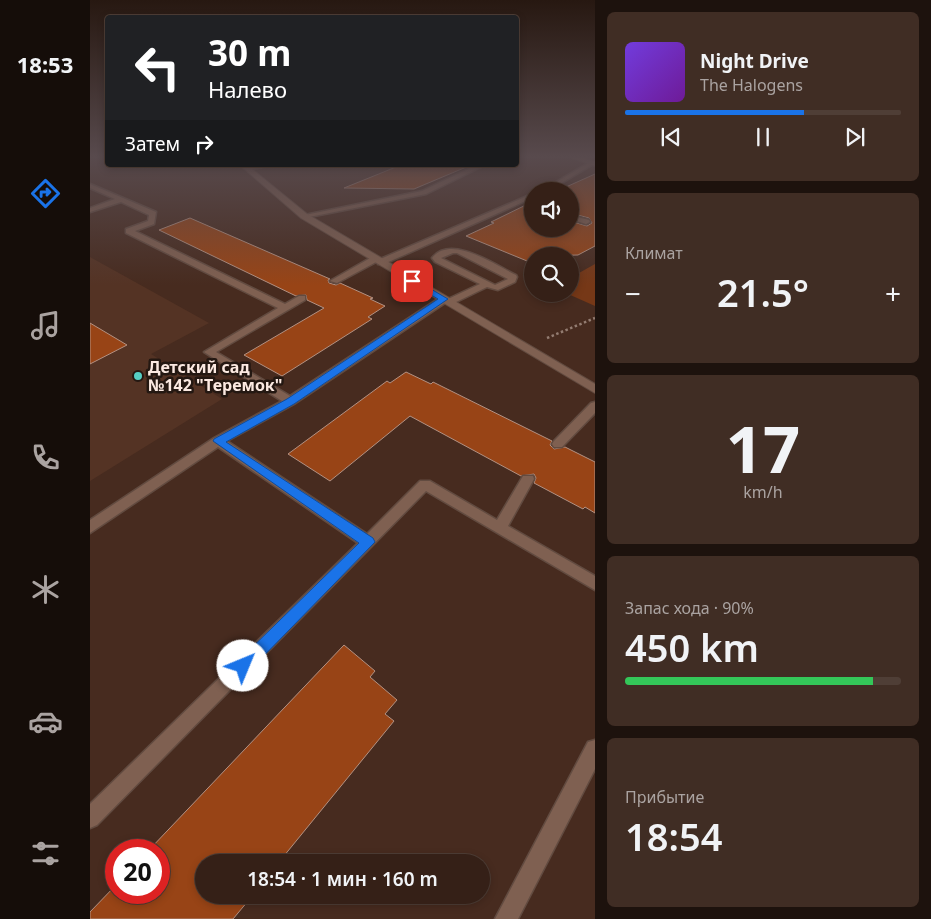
<!DOCTYPE html>
<html lang="ru">
<meta charset="utf-8">
<style>
body{margin:0;font-family:"Noto Sans",sans-serif;background:#402d24;color:#f1f3f6;height:100vh;display:flex;flex-direction:column;font-size:19px;white-space:nowrap}
*{box-sizing:border-box;margin:0}
p{font-size:16px;color:#aaa3a1}
.icon{flex:none;width:28px;height:28px;fill:none;stroke:currentColor;stroke-width:2;stroke-linecap:round;stroke-linejoin:round}
.map{position:relative;flex:1;overflow:hidden}
.side{display:flex;flex-direction:column;gap:12px;padding:12px;background:#1d120d;width:336px}
.side>*{flex:none}
.banner{position:absolute;left:15px;top:15px;width:414px;height:152px;border-radius:5px;box-shadow:0 2px 8px #0003,0 0 0 1px #4f3e36;background:#202124;color:#fff;overflow:hidden}
.fabs{position:absolute;left:434px;top:182px;display:grid;gap:10px}
.fabs a{display:grid;place-items:center;width:55px;height:55px;border-radius:50%;background:#352017;box-shadow:0 2px 8px #0003,0 0 0 1px #4f3e36;font-size:25px}
.speed{position:absolute;left:15px;top:839px;display:flex;gap:10px;font-size:25px;font-weight:700;text-align:center}
.speed>*{display:grid;place-content:center;width:65px;height:65px;border-radius:50%;background:#352017;box-shadow:0 2px 8px #0003,0 0 0 1px #4f3e36;line-height:1}
.speed .limit{border:8px solid #d22;background:#fff;color:#111}
.pin{position:absolute;display:grid;place-items:center;width:42px;height:42px;color:#fff;margin:-21px;border-radius:10px;box-shadow:0 2px 8px #0006}
.me{position:absolute;width:55px;margin:-28px;rotate:45deg;stroke-linejoin:round;filter:drop-shadow(0 0 4px #0008)}
.turn{display:flex;align-items:center;gap:18px;height:105px;padding:0 20px;font-size:22px}
.turn .icon{width:65px;height:65px;stroke-width:2.5}
.turn b{display:block;font-size:35px;line-height:42px}
.then{display:flex;align-items:center;height:48px;padding:0 20px;background:#0003;gap:10px;font-size:19px}
.big{font-size:38px;font-weight:600;line-height:1.1}
.side .widget{flex:1;display:flex;flex-direction:column;justify-content:center;gap:8px;min-width:0;padding:0 18px;border-radius:8px;background:#402d24}
.side .dial{align-items:center;gap:0}
.dial b{font-size:65px;line-height:1}
.song{display:flex;align-items:center;gap:15px}
.cover{width:60px;height:60px;border-radius:8px;background:linear-gradient(135deg,hsl(260 70% 55%),hsl(280 70% 35%))}
.played{height:5px;border-radius:2px;background:linear-gradient(90deg,#1a73e8 65%,#4f3e36 65%)}
.keys{display:flex;justify-content:space-around;direction:ltr}
.heat{display:flex;justify-content:space-between;align-items:center;font-size:28px;direction:ltr}
.charge{height:8px;border-radius:4px;background:linear-gradient(90deg,#34c759 90%,#4f3e36 0)}
.trip{position:absolute;left:105px;top:854px;width:295px;height:50px;border-radius:25px;background:#352017;box-shadow:0 2px 8px #0003,0 0 0 1px #4f3e36;font-weight:600;line-height:50px;text-align:center}
main{display:flex;flex:1;min-height:0}
.menu{display:flex;flex-direction:column;width:90px;justify-content:space-around;align-items:center;background:#150d09;color:#aaa3a1}
.menu .icon{width:35px;height:35px}
.menu .active{color:#1a73e8}
.menu b{font-size:22px;color:#f1f3f6}
.map>svg:first-child{display:block}
.built{fill:#543324}
.green{fill:#763817}
.building{fill:#984416;stroke:#b39182}
.lines{fill:none;stroke-linecap:round;stroke-linejoin:round}
.service-casing{stroke:#624b40;stroke-width:3}
.minor-casing{stroke:#624b40;stroke-width:2}
.tertiary-casing{stroke:#624b40;stroke-width:2}
.path{stroke:#937c71;stroke-width:2.5;stroke-dasharray:2.5 2.5;stroke-linecap:butt}
.service{fill:#7f6051;fill-rule:evenodd}
.minor{fill:#7f6051;fill-rule:evenodd}
.tertiary{fill:#7f6051;fill-rule:evenodd}
.route{fill:#1a73e8;stroke:#114b97}
.poi-dot{fill:#56cec3;stroke:#241812;stroke-width:2}
.labels{text-anchor:middle;stroke-width:5;stroke-linejoin:round;paint-order:stroke}
.poi-label{font-size:16px;font-weight:bold;fill:#fbe9e1;stroke:#241812;text-anchor:start}
</style>
<main>
<nav class="menu">
<b>18:53</b>
<svg class="icon active" aria-label="directions" viewBox="0 0 24 24"><path d="M12 3l9 9-9 9-9-9zM9 14v-3h6M13 9l2 2-2 2"/></svg>
<svg class="icon" aria-label="music" viewBox="0 0 24 24"><path d="M9 18V5l10-2v13"/><circle cx="6" cy="18" r="3"/><circle cx="16" cy="16" r="3"/></svg>
<svg class="icon" aria-label="phone" viewBox="0 0 24 24"><path d="M5 4h4l2 5-3 2q2 4 5 5l2-3 5 2v4C11 20 4 13 5 4z"/></svg>
<svg class="icon" aria-label="climate" viewBox="0 0 24 24"><path d="M12 3v18M4 7l16 10M4 17L20 7"/></svg>
<svg class="icon" aria-label="car" viewBox="0 0 24 24"><path d="M5 17H2v-5l4-1 3-4h7l3 4 3 1v5h-3M9 17h6M6 11h13"/><circle cx="7" cy="17" r="2"/><circle cx="17" cy="17" r="2"/></svg>
<svg class="icon" aria-label="filters" viewBox="0 0 24 24"><path d="M4 7h16M4 17h16"/><circle cx="9" cy="7" r="2"/><circle cx="15" cy="17" r="2"/></svg>
</nav>
<div class="map">
<svg width="505" height="919" viewBox="0 0 505 919">
<rect width="100%" height="100%" fill="#472b1f"/>
<path class="built" d="M 0,257 L 119,323 L 61,354 L 132,399 L 0,481 Z"/>
<path class="green" d="M 505,264 L 505,306 L 478,294 L 480,294 L 480,278 Z"/>
<g class="building">
<path d="M 311,165 L 381,165 L 324,189 L 254,188 Z"/>
<path d="M 505,174 L 505,246 L 488,255 L 442,256 L 442,263 L 376,236 L 404,223 L 401,222 L 442,202 L 442,229 L 480,229 L 480,221 L 497,226 L 502,223 L 499,218 L 480,213 L 480,191 L 467,191 Z"/>
<path d="M 100,218 L 240,279 L 238,280 L 239,283 L 246,285 L 250,283 L 283,298 L 280,299 L 295,306 L 278,317 L 282,319 L 192,376 L 154,355 L 234,308 L 217,300 L 216,295 L 206,296 L 69,230 Z"/>
<path d="M 0,323 L 37,345 L 0,364 Z"/>
<path d="M 316,372 L 341,384 L 343,382 L 462,441 L 460,445 L 464,449 L 475,447 L 505,462 L 505,513 L 495,507 L 493,509 L 444,483 L 446,478 L 444,474 L 431,476 L 320,416 L 240,481 L 198,454 L 297,381 L 300,383 Z"/>
<path d="M 254,645 L 285,671 L 280,677 L 307,700 L 295,714 L 304,721 L 189,862 L 114,862 L 114,895 L 163,895 L 143,919 L 0,919 L 0,912 L 26,885 L 26,892 L 69,892 L 69,850 L 59,850 Z"/>
</g>
<g class="lines">
<g class="service-casing">
<g id="service">
<path d="M 500,162 L 505,163 L 458,191 L 451,191 Z"/>
<path d="M 165,165 L 182,165 L 157,170 L 154,168 Z"/>
<path d="M 387,165 L 395,165 L 336,194 L 214,218 L 210,216 L 332,191 Z"/>
<path d="M 0,184 L 66,212 L 64,224 L 45,231 L 195,304 L 209,296 L 215,296 L 215,300 L 126,352 L 200,396 L 351,297 L 358,299 L 390,284 L 345,262 L 342,258 C 361,234 405,265 426,275 L 427,277 L 425,282 L 408,290 L 397,287 L 362,304 L 355,303 L 204,404 L 137,441 L 277,534 L 330,481 L 340,481 L 407,520 L 433,476 L 443,476 L 444,479 L 418,526 L 505,576 L 505,590 L 336,491 L 7,825 L 0,828 L 0,804 L 268,543 L 128,447 L 0,533 L 0,520 L 124,438 L 192,401 L 114,352 L 188,308 L 36,233 L 36,229 L 58,221 L 59,215 L 31,202 L 0,212 L 0,208 L 25,199 L 0,188 ZM 363,253 L 367,253 L 418,279 L 405,285 L 351,258 Z"/>
<path d="M 442,194 L 442,198 L 294,264 L 288,264 L 288,261 L 247,283 L 240,281 L 282,257 L 288,257 L 288,260 Z"/>
<path d="M 480,215 L 499,220 L 500,222 L 496,224 L 480,219 Z"/>
<path d="M 505,402 L 505,413 L 472,447 L 464,447 L 462,444 L 464,441 L 501,403 Z"/>
<path d="M 505,740 L 505,769 L 428,919 L 405,919 L 498,742 Z"/>
</g>
</g>
<g class="minor-casing">
<path id="minor" d="M 477,156 L 487,156 L 505,162 L 505,166 Z"/>
</g>
<g class="tertiary-casing">
<path id="tertiary" d="M 150,165 L 157,165 L 217,214 L 505,384 L 505,393 L 211,218 Z"/>
</g>
<path class="path" d="M 457,338 L 505,318"/>
<use href="#service" class="service"/>
<use href="#minor" class="minor"/>
<use href="#tertiary" class="tertiary"/>
</g>
<linearGradient id="sky" x2="0" y2="1"><stop stop-color="#271811"/><stop offset="0.55" stop-color="#584a4d"/><stop offset="1" stop-color="#584a4d" stop-opacity="0"/></linearGradient>
<rect width="505" height="285" fill="url(#sky)"/>
<path class="route" d="M 322,278 L 358,299 L 204,404 L 136,442 L 283,538 L 285,542 L 159,671 L 153,674 L 148,671 L 145,666 L 148,661 L 269,543 L 123,441 L 124,439 L 197,399 L 348,299 L 319,282 L 318,281 Z"/>
<circle class="poi-dot" cx="48" cy="376" r="5"/>
<g class="labels">
<g class="poi-label">
<text x="58" y="373">Детский сад<tspan x="58" dy="18">№142 "Теремок"</tspan></text>
</g>
</g>
</svg>
<div class="fabs">
<a><svg class="icon" aria-label="sound" viewBox="0 0 24 24"><path d="M4 9h4l5-4v14l-5-4H4zM17 9q2 3 0 6"/></svg></a>
<a><svg class="icon" aria-label="search" viewBox="0 0 24 24"><circle cx="10" cy="10" r="6"/><path d="M15 15l6 6"/></svg></a>
</div>
<div class="speed"><div class="limit">20</div></div>
<div class="pin" style="left:322px;top:281px;background:#d93025"><svg class="icon" aria-label="arrive" viewBox="0 0 24 24"><path d="M6 21V4h12l-3 4 3 4H6"/></svg></div>
<svg class="me" style="left:153px;top:666px" viewBox="-20 -20 40 40"><circle r="19" fill="#fff"/><path d="M0-13L10 11 0 6-10 11z" fill="#1a73e8"/></svg>
<div class="trip">18:54 · 1 мин · 160 m</div>
<div class="banner">
<div class="turn"><svg class="icon" aria-label="left" viewBox="0 0 24 24"><path d="M17 20v-9H6M10 6l-5 5 5 5"/></svg><div><b>30 m</b>Налево</div></div>
<div class="then">Затем<svg class="icon" aria-label="right" viewBox="0 0 24 24"><path d="M7 20v-9h11M14 6l5 5-5 5"/></svg></div>
</div>
</div>
<section class="side">
<div class="widget">
<div class="song"><i class="cover"></i><div><b>Night Drive</b><p>The Halogens</p></div></div>
<div class="played"></div>
<div class="keys"><svg class="icon" aria-label="previous" viewBox="0 0 24 24"><path d="M18 5L8 12l10 7zM5 5v14"/></svg><svg class="icon" aria-label="pause" viewBox="0 0 24 24"><path d="M8 5v14M16 5v14"/></svg><svg class="icon" aria-label="next" viewBox="0 0 24 24"><path d="M6 5l10 7-10 7zM19 5v14"/></svg></div>
</div>
<div class="widget"><p>Климат</p>
<div class="heat"><a>−</a><b class="big">21.5°</b><a>+</a></div>
</div>
<div class="widget dial"><b>17</b><p>km/h</p></div>
<div class="widget"><p>Запас хода · 90%</p><b class="big">450 km</b><div class="charge"></div></div>
<div class="widget"><p>Прибытие</p><b class="big">18:54</b></div>
</section>
</main>
